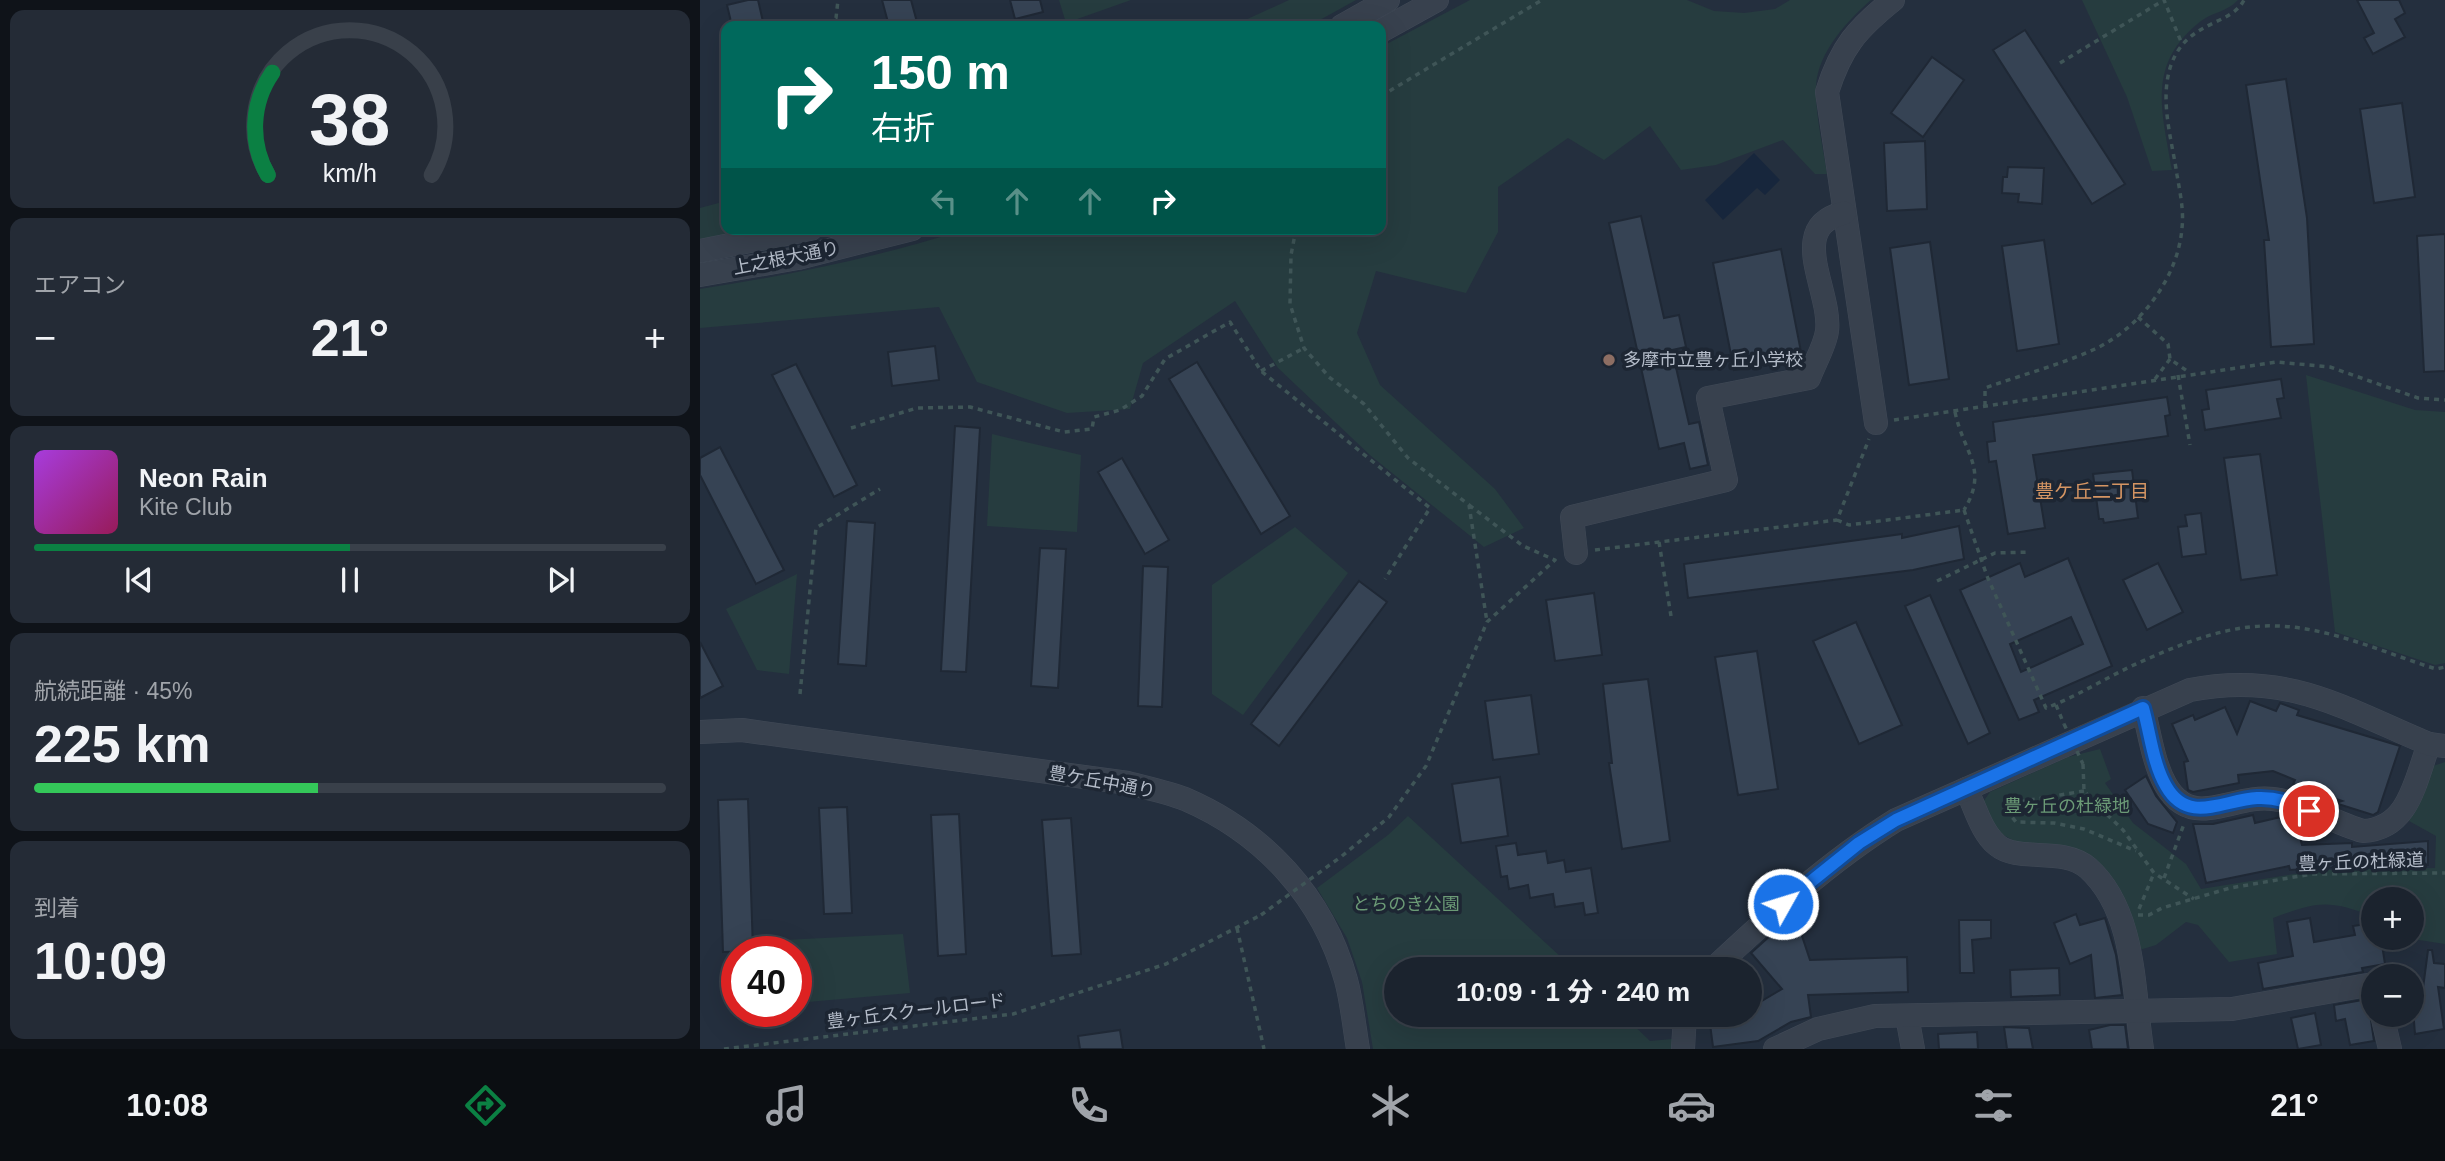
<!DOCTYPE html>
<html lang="ja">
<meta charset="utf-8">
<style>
body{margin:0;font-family:Helvetica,"Noto Sans JP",sans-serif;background:#242b36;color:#f1f3f6;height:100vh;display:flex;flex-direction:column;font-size:26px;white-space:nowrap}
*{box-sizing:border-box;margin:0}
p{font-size:23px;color:#a0a4aa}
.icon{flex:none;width:38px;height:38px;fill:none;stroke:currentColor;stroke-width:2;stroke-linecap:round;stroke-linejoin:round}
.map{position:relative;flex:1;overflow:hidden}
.panel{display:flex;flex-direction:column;gap:10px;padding:10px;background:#0f1319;width:700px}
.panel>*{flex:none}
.banner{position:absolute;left:21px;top:21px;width:665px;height:214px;border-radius:14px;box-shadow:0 7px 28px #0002,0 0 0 2px #39404a;background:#00695c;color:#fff;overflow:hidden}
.tools{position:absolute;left:1661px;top:887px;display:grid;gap:14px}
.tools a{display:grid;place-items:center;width:63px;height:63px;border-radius:50%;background:#1b232e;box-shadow:0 7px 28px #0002,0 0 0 2px #39404a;font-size:35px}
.speed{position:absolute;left:21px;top:936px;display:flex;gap:14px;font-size:35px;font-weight:700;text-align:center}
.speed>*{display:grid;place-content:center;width:91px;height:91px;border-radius:50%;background:#1b232e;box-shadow:0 7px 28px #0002,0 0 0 2px #39404a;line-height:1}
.speed .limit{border:10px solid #d22;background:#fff;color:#111}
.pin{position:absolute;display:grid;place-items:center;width:60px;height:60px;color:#fff;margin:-30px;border:4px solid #fff;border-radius:50%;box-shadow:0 2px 7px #0007}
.me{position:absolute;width:77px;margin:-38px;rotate:51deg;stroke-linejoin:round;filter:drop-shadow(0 0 5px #0008)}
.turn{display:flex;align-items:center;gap:24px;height:147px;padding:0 35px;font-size:32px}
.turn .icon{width:91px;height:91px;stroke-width:2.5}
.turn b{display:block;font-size:49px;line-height:60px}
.lanes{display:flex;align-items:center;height:66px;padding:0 35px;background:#0003;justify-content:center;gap:35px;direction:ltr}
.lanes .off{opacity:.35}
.big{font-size:52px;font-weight:700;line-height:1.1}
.panel .card{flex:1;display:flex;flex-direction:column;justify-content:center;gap:10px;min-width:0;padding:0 24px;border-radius:14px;background:#242b36}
.panel .dial{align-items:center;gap:0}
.dial svg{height:182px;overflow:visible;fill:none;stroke:#39404a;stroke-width:7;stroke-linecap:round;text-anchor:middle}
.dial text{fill:#f1f3f6;stroke:none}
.song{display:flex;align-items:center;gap:21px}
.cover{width:84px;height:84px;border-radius:10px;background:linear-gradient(135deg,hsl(280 70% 55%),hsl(330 70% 35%))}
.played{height:7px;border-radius:4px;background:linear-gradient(90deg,#0b8043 50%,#39404a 50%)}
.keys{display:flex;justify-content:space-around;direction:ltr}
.heat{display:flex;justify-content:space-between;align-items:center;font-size:38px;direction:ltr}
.charge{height:10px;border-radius:5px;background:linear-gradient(90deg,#34c759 45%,#39404a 0)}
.trip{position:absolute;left:684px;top:957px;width:378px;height:70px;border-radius:35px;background:#1b232e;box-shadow:0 7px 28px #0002,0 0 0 2px #39404a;font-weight:700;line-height:70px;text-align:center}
.tab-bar{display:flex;height:112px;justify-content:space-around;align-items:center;background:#0b0e12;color:#a0a4aa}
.tab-bar .icon{width:49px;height:49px}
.tab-bar .active{color:#0b8043}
.tab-bar b{font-size:32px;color:#f1f3f6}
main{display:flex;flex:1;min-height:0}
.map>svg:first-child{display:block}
.green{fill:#263c3f}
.water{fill:#17263c}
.building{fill:#364354;stroke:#1f2835;stroke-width:2;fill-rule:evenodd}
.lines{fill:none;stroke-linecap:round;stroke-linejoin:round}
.minor-casing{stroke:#414a57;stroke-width:24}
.path{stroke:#3f5557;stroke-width:3.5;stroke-dasharray:5 5;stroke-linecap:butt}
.minor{stroke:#38414e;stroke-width:23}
.path-bridge{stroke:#3f5557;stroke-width:3.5;stroke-dasharray:5 5;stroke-linecap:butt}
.route-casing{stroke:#114b97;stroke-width:18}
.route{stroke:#1a73e8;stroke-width:12}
.education-dot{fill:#8d6e63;stroke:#1d2633;stroke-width:2.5}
.labels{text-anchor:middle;stroke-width:7;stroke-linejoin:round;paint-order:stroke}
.street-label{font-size:18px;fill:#b4bcc9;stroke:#1d2633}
.poi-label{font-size:18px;fill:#b4bcc9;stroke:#1d2633;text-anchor:start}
.park-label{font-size:18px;fill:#6b9a76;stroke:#1d2633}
.neighbourhood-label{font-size:19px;fill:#d59563;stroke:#1d2633}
</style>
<main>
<section class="panel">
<div class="card dial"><svg viewBox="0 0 100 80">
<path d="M14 69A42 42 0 1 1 86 69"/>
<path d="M14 69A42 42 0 0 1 16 24" stroke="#0b8043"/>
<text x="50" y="56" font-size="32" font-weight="700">38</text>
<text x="50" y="72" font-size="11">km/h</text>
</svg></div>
<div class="card"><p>エアコン</p>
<div class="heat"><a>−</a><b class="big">21°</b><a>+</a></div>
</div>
<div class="card">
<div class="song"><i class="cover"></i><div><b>Neon Rain</b><p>Kite Club</p></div></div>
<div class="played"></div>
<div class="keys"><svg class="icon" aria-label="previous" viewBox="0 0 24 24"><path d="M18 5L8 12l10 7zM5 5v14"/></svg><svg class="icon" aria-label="pause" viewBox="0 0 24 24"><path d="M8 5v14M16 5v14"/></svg><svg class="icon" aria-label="next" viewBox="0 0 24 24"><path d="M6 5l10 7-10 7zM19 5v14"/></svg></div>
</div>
<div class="card"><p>航続距離 · 45%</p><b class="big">225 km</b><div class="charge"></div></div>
<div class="card"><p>到着</p><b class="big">10:09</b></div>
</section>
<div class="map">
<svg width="1745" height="1049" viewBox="0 0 1745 1049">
<rect width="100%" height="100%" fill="#242f3e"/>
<g class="green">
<path d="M 359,0 L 431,0 L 366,23 Z"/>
<path d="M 589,0 L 656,0 L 609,26 L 532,26 Z"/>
<path d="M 770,0 L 987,0 L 1014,11 L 1044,13 L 1075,9 L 1090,0 L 1171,0 C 1147,21 1118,52 1116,86 C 1115,114 1123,146 1127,174 L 1115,174 L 1083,140 L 1016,165 L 981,170 L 950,126 L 904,160 L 868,138 L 798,187 L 798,232 L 766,293 L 676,271 L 657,333 L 680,385 L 795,489 L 824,528 L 784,547 L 671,456 L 578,368 L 535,301 L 443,363 L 430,409 L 367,413 L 277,382 L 239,307 L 0,328 L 0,289 C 91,275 179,257 266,229 L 681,229 L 681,47 Z"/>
<path d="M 1382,0 L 1538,0 C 1527,12 1513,12 1501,21 C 1446,64 1462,110 1472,170 L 1452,171 L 1427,97 Z"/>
<path d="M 26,201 L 26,229 L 73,229 L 0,239 L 0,208 Z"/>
<path d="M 1606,375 L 1715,410 L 1745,412 L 1745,663 L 1735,665 L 1635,632 Z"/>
<path d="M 292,434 L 381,455 L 377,532 L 287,526 Z"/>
<path d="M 595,527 L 648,573 L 543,715 L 512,694 L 512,585 Z"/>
<path d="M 97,574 L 89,674 L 57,670 L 26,609 Z"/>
<path d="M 1400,749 L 1411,779 L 1405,783 L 1433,823 L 1486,864 L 1501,889 L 1619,870 L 1735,868 L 1736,836 L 1709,821 L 1730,767 L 1745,762 L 1745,944 L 1706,938 L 1712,938 L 1712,900 L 1673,900 L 1673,916 C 1627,900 1619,901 1573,918 L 1577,954 L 1529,962 L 1498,925 L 1486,922 L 1456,945 L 1436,951 L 1378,851 L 1314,841 L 1298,832 L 1283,802 L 1290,792 L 1368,757 Z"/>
<path d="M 708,816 L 874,969 L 696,970 L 696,1015 L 923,1015 L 950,1041 L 972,1039 L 974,1049 L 673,1049 L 662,982 L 647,938 L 617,888 L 688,835 Z"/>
<path d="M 203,934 L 210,993 L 96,1003 L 96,952 L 86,952 L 84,940 Z"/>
</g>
<path class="water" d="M 1054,153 L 1080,180 L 1065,195 L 1057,188 L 1023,220 L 1005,200 Z"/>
<g class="building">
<path d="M 48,0 L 58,0 L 64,26 L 32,26 L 27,5 Z"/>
<path d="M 182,0 L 211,0 L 218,26 L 189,26 Z"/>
<path d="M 310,0 L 340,0 L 343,12 L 315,19 Z"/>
<path d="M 1657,0 L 1699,0 L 1705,13 L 1695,19 L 1705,37 L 1673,54 L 1664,38 L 1674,33 Z"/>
<path d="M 1325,30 L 1425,184 L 1392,204 L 1293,50 Z"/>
<path d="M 1232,57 L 1264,80 L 1223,137 L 1191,113 Z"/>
<path d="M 1586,79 L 1607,218 L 1614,344 L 1571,347 L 1564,240 L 1569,240 L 1546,85 Z"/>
<path d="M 1702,103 L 1715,197 L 1674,203 L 1660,109 Z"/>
<path d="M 1225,141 L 1227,209 L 1187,211 L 1184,143 Z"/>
<path d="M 1308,167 L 1344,168 L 1342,204 L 1318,202 L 1319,194 L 1302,193 L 1303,177 L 1307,177 Z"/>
<path d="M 941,216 L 964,318 L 979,315 L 986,347 L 972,350 L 989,424 L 999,422 L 1008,465 L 990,469 L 984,443 L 959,449 L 909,223 Z"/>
<path d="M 1745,234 L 1745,371 L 1724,372 L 1717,236 Z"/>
<path d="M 1344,240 L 1359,344 L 1317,351 L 1302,246 Z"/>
<path d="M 1230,242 L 1249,379 L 1209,385 L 1190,248 Z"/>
<path d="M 1081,249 L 1102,357 L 1034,370 L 1013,263 Z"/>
<path d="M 235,346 L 239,380 L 192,386 L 188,352 Z"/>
<path d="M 497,362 L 590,516 L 561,534 L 469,379 Z"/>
<path d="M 96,364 L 157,485 L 134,497 L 72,375 Z"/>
<path d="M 1581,379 L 1584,398 L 1577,399 L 1581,418 L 1505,430 L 1502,410 L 1509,409 L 1506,390 Z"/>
<path d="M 1467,397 L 1470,415 L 1465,416 L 1468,436 L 1333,455 L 1345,528 L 1308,534 L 1296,461 L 1289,462 L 1287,442 L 1295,441 L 1293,422 Z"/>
<path d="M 255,426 L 280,428 L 266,672 L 241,671 Z"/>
<path d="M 20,447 L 84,570 L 56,584 L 0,475 L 0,458 Z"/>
<path d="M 1560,454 L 1577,575 L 1541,580 L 1524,458 Z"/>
<path d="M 422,458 L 469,540 L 445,554 L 398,472 Z"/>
<path d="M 1432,470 L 1438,518 L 1404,523 L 1403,519 L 1399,519 L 1393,474 Z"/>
<path d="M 1501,513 L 1506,554 L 1482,557 L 1478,527 L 1487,526 L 1485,515 Z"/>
<path d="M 147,521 L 175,523 L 166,666 L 138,664 Z"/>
<path d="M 1259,526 L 1264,559 L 1213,570 L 988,598 L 984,564 L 1202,534 L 1202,538 Z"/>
<path d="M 340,548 L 366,549 L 358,688 L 331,686 Z"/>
<path d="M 1368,558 L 1412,666 L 1334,700 L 1339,712 L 1319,720 L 1260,590 L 1320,563 L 1325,577 ZM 1371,617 L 1383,644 L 1321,672 L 1310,644 Z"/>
<path d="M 1458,563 L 1483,612 L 1447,630 L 1423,580 Z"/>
<path d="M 443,566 L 468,567 L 462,707 L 438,706 Z"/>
<path d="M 659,581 L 687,602 L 579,746 L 551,724 Z"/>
<path d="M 894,593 L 902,655 L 855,661 L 846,600 Z"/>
<path d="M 1230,595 L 1290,733 L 1268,744 L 1205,606 Z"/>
<path d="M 1156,622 L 1202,725 L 1159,744 L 1113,641 Z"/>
<path d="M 0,642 L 23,686 L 0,698 Z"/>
<path d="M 1057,651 L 1078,789 L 1038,795 L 1015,657 Z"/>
<path d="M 948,679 L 970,841 L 922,849 L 909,763 L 912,763 L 903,684 Z"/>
<path d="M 831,695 L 839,754 L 793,760 L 785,701 Z"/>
<path d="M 1550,701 L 1576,711 L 1580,703 L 1599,710 L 1597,715 L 1700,746 L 1678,812 L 1673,815 L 1635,803 L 1642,801 L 1593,784 L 1595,780 L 1573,771 L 1538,775 L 1539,783 L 1493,792 L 1488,790 L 1484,762 L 1488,761 L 1472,724 L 1493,715 L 1495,720 L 1525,707 L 1537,734 Z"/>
<path d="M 1446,776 L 1456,796 L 1477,822 L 1473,833 L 1448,824 L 1425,790 Z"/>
<path d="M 800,777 L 808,836 L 761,843 L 752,784 Z"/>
<path d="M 48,799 L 53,951 L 23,952 L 18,800 Z"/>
<path d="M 147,807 L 152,913 L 124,914 L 119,808 Z"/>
<path d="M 259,814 L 266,954 L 238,956 L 231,815 Z"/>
<path d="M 1553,815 L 1555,823 L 1585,816 L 1595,819 L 1602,845 L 1652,843 L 1652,847 L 1728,841 L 1728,865 L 1702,863 L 1590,870 L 1589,866 L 1506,883 L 1493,824 L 1513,824 Z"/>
<path d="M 371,818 L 381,954 L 352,956 L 342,820 Z"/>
<path d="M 816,843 L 818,855 L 846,851 L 848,863 L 864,860 L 866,872 L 891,868 L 898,913 L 885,915 L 883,903 L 855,907 L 853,894 L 830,898 L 828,885 L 809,889 L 807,876 L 801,877 L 796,846 Z"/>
<path d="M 1376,914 L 1380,925 L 1405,918 L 1416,955 L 1422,995 L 1395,998 L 1391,955 L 1370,964 L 1354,923 Z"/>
<path d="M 1091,917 L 1099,927 L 1110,960 L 1207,957 L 1208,992 L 1108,995 L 1111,1017 L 1091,1022 L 1058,1041 L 1013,1047 L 1010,1024 L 1021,1023 L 1020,1015 L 1050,1015 L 1050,1008 L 1082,989 L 1051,953 Z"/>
<path d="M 1610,918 L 1614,942 L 1655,935 L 1653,926 L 1673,923 L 1673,938 L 1681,938 L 1685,964 L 1662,968 L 1663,972 L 1563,989 L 1558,963 L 1593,956 L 1587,922 Z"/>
<path d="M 1259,920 L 1291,920 L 1291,938 L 1272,940 L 1274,973 L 1260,973 Z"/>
<path d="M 1728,950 L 1732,950 L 1734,963 L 1745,964 L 1745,988 L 1738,987 L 1744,1029 L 1715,1034 L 1712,997 L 1722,996 Z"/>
<path d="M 1359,968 L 1360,995 L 1311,997 L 1310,970 Z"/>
<path d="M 1668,999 L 1674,1041 L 1650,1045 L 1645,1019 L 1636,1021 L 1634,1005 Z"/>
<path d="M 1615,1013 L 1621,1045 L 1598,1049 L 1591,1018 Z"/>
<path d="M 1410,1025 L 1425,1025 L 1428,1049 L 1392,1049 L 1389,1030 Z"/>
<path d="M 1304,1027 L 1329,1028 L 1333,1049 L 1307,1049 Z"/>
<path d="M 420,1030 L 423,1049 L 380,1049 L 378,1036 Z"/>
<path d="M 1277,1032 L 1278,1049 L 1239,1049 L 1238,1034 Z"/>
</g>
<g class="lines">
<g class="minor-casing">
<g id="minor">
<path d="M 642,26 L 688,0"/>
<path d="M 681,31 L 737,0"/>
<path d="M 0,251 L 111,229"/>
<path d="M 0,275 L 98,258 L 212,229"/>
<path d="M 1176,423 L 1127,92 C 1141,47 1157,29 1193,0"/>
<path d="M 876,553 L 872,517 L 1026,480 L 1008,398 L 1109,378 C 1114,364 1125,346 1127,331 C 1132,291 1085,227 1144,213"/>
<path d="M 1443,708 C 1453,745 1458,815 1509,808 C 1530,806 1551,796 1573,799 C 1604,802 1633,823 1663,831 C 1709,829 1715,781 1729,744"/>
<path d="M 0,732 L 42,730 L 428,783 C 447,788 467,792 485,799 C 564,833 623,897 646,980 C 652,1002 654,1026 658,1049"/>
<path d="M 1266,789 C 1275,806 1281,832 1297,845 C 1318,863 1363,846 1388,868 C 1436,911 1433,990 1442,1049"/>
<path d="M 1012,970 C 1070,916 1128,862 1196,820 L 1490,690 C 1587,671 1643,708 1729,744 L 1745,746"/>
<path d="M 1682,1015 L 1690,1049"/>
<path d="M 1207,1016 L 1213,1049"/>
<path d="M 983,1049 L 985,1015"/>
<path d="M 1075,1049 L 1118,1029 L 1175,1016 L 1532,1009 L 1673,984"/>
</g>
</g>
<g class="path">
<path d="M 129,26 L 136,18 L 138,0"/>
<path d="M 1360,63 L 1464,0 L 1482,44"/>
<path d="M 681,96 L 842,0"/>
<path d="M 596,229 L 591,255 L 590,304 L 604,348 L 629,377 L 664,404 L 708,458 L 769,505 L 787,622"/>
<path d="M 1438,317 L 1468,344 L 1470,359 L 1490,373"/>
<path d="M 561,371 L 604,348"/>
<path d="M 1478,375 L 1490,445"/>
<path d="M 1455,379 L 1470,359"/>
<path d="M 1285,406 L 1285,388 C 1321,375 1360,365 1395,349 C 1440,328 1478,278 1482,228 C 1484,211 1480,192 1477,175 C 1472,140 1459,100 1471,65 C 1487,20 1531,26 1544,0"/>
<path d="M 1255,412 C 1264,454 1289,469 1264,510"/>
<path d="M 1194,420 L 1577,362 L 1630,367 L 1718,398 L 1745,400"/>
<path d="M 151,428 L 217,408 L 270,407 L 364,432 L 392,429 L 394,417 L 420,410 L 442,396 L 465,359 L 530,322 L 561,371 L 730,508 L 685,579"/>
<path d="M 1264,510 L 1287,576 L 1346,708 C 1378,696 1407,677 1438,663 C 1481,644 1528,624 1576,626 C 1629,627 1685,653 1736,669 L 1745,667"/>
<path d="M 1137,520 L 1149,525 L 1264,510"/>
<path d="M 959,542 L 971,616"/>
<path d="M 895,550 L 1137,520 L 1169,439"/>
<path d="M 1237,581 L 1295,553 L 1330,552"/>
<path d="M 100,694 L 116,528 L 180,489"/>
<path d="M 1356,705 L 1364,724"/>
<path d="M 1383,764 L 1384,791 L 1391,799 L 1423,830 L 1454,873 L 1494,899"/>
<path d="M 1384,791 L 1318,802 L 1310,805 L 1308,812 L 1316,822 L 1354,823 L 1384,829 L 1436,851"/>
<path d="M 642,856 L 689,817 L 726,766 L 787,622 L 855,560 L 823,546 L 769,505"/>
<path d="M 1464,878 L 1484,824"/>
<path d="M 1439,909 L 1454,873"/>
<path d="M 1438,915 L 1449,915 L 1462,908 L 1530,888 L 1612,874 L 1745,873"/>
<path d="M 537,928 L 564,1049"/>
<path d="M 24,1049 L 313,1014 L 466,964 L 561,915"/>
</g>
<use href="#minor" class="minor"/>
<g class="path-bridge">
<path d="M 1364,724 L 1383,764"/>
<path d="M 561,915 L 642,856"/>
</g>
</g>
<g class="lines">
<g class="route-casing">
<path id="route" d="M 1083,904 L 1159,843 L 1196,820 L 1443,708 C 1450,732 1453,764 1466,786 C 1488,825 1523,800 1557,798 C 1576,797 1592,803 1609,811"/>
</g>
<use href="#route" class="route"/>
</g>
<circle class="education-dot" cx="909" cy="360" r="7"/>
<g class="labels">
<g class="street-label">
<text transform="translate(86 258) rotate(-11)" y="6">上之根大通り</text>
<text transform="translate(402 782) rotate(10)" y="6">豊ケ丘中通り</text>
<text transform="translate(1661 862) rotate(-2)" y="6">豊ヶ丘の杜緑道</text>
<text transform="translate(216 1011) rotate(-7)" y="6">豊ヶ丘スクールロード</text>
</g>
<g class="poi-label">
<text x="923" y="366">多摩市立豊ヶ丘小学校</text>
</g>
<g class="park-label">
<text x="1367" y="812">豊ヶ丘の杜緑地</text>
<text x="706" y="910">とちのき公園</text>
</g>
<g class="neighbourhood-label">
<text x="1392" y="498">豊ケ丘二丁目</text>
</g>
</g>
</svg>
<div class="tools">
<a>+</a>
<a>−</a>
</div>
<div class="speed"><div class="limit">40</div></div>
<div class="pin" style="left:1609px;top:811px;background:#d93025"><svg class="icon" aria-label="arrive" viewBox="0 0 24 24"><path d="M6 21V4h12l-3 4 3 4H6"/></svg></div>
<svg class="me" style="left:1083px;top:904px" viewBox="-20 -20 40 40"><circle r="17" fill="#1a73e8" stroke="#fff" stroke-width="3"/><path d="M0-11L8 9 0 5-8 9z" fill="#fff"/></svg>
<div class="trip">10:09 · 1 分 · 240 m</div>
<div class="banner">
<div class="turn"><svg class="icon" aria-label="right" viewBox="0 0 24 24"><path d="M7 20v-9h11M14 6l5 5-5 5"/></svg><div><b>150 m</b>右折</div></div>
<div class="lanes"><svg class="icon off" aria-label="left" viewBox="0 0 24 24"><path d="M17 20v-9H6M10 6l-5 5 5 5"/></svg><svg class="icon off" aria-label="ahead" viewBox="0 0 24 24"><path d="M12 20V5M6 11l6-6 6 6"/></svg><svg class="icon off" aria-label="ahead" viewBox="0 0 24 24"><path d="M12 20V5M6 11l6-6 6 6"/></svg><svg class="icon" aria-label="right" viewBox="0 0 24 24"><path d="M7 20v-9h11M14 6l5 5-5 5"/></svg></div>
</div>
</div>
</main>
<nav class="tab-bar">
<b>10:08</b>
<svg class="icon active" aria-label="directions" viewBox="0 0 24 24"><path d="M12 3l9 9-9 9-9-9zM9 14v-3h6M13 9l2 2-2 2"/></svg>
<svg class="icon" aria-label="music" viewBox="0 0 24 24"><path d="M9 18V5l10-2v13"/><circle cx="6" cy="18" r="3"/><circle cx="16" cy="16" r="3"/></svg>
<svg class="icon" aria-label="phone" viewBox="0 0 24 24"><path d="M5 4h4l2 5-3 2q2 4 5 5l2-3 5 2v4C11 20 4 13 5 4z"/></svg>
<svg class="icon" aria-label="climate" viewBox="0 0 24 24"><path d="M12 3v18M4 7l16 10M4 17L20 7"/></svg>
<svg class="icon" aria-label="car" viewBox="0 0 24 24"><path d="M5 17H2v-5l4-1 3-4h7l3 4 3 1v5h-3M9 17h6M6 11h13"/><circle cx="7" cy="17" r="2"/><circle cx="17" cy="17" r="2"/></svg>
<svg class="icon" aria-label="filters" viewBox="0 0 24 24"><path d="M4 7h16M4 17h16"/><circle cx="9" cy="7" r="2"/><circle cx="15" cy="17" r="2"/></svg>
<b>21°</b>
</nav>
